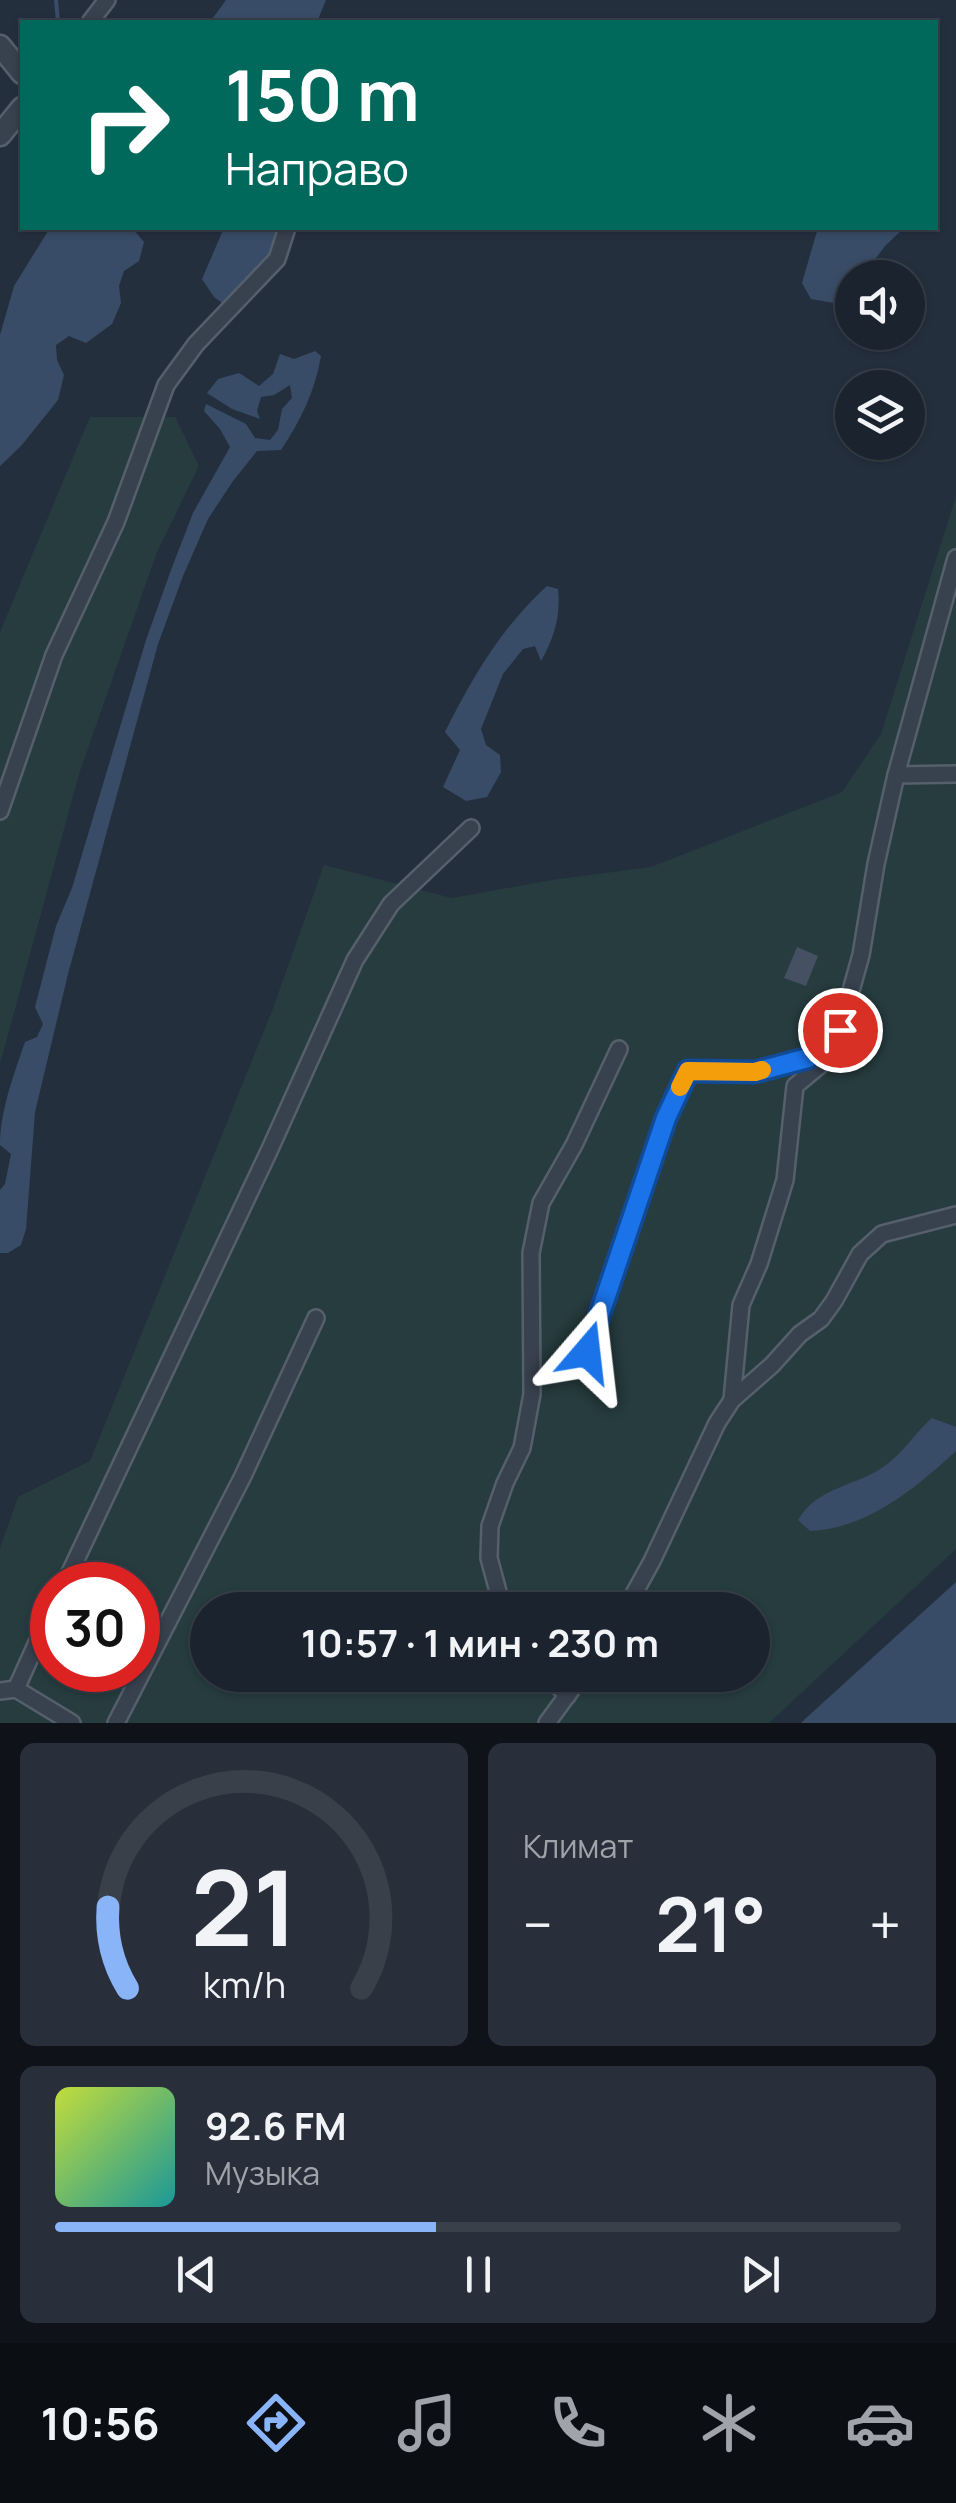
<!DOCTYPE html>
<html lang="ru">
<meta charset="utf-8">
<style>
body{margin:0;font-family:Manrope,sans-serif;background:#282f3a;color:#f1f3f6;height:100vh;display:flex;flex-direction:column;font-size:38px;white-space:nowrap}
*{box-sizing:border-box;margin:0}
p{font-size:32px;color:#a0a4aa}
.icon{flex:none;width:55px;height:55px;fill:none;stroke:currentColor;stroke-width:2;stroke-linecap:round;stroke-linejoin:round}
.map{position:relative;height:1723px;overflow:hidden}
.sheet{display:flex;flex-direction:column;gap:20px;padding:20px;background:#0f1319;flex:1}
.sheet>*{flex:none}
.guide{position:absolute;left:20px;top:20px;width:918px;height:210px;border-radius:0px;box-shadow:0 2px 8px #0004,0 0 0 2px #39404a;background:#00695c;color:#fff;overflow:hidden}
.tools{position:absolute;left:835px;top:260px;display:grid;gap:20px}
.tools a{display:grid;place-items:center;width:90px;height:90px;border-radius:50%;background:#1b232e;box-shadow:0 2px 8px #0004,0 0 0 2px #39404a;font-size:50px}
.speed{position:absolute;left:30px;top:1562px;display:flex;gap:20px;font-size:50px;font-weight:700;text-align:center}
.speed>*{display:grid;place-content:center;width:130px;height:130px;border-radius:50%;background:#1b232e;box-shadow:0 2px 8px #0004,0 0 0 2px #39404a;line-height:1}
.speed .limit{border:15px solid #d22;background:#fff;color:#111}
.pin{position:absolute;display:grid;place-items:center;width:85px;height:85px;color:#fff;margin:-42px;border:5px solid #fff;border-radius:50%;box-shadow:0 2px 10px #0007}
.me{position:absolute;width:110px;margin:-55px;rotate:17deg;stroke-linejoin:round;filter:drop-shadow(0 0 8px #0008)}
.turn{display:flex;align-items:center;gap:35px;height:210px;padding:0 40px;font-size:45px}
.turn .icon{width:130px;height:130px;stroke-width:2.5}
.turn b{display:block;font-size:70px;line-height:85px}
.big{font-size:75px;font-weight:700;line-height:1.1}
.sheet .card{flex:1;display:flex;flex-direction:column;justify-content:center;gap:15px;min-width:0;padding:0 35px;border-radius:15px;background:#282f3a}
.sheet .dial{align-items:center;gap:0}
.dial svg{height:260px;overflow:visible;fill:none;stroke:#39404a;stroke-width:7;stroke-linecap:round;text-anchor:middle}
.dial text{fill:#f1f3f6;stroke:none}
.song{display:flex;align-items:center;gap:30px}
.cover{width:120px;height:120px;border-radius:15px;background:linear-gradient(135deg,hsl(70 70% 55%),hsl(180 70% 35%))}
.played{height:10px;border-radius:5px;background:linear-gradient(90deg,#8ab4f8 45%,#39404a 45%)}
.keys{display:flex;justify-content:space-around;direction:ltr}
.heat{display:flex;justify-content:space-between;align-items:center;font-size:55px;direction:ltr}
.sheet .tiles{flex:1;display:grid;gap:20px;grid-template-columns:1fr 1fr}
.card:last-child{grid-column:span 2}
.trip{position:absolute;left:190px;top:1592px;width:580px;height:100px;border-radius:50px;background:#1b232e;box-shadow:0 2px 8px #0004,0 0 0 2px #39404a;font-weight:700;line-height:100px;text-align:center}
.tabs{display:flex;height:160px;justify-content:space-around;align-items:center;background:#0b0e12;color:#a0a4aa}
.tabs .icon{width:70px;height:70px}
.tabs .selected{color:#8ab4f8}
.tabs b{font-size:45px;color:#f1f3f6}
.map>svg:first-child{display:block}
.green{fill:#263c3f;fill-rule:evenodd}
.water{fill:#394c67}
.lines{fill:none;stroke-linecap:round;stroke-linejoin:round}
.stream{stroke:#394c67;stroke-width:4}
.building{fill:#455162}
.minor-casing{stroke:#565f6c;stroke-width:20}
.tertiary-casing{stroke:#565f6c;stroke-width:25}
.minor{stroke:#38414e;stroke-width:15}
.tertiary{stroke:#38414e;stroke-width:20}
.route-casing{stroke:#114b97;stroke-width:25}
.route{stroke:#1a73e8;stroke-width:18}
.slow{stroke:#f59e0b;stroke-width:18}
</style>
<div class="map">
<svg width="956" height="1723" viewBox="0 0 956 1723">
<rect width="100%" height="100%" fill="#242f3e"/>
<g class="green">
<path d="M 90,417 L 175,417 L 199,466 L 157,552 L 79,774 L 0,1064 L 0,632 Z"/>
<path d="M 956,496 L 956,1549 L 769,1723 L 0,1723 L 0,1548 L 18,1497 L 90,1461 L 272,1011 L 324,865 L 452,898 L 552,880 L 651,867 L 842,792 L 881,734 ZM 52,1585 L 138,1585 L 138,1670 L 52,1670 ZM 208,1610 L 752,1610 L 752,1675 L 208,1675 Z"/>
</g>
<g class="water">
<path d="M 226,0 L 326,0 L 317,22 L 210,22 Z"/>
<path d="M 50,228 L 132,228 L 144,242 L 139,261 L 124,271 L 119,286 L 121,303 L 112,324 L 86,343 L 69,336 L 56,345 L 57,360 L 64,375 L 58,400 L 21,446 L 0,466 L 0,335 L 14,286 Z"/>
<path d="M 224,228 L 282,228 L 275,253 L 225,305 L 214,297 L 202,279 Z"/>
<path d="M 821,228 L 904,228 L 885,246 L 862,277 L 852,278 L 852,292 L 834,303 L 811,299 L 802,283 L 817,231 Z"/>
<path d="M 315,351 L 321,356 C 315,391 301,420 281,450 L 257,451 L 233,481 L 208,519 L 183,576 L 158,644 L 68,974 L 35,1112 L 26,1229 L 21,1245 L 8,1253 L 0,1253 L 0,1190 L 5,1184 L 11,1154 L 0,1145 C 0,1111 14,1074 25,1042 L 37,1037 L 43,1024 L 35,1007 L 56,926 L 72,888 L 146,640 L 171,570 L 193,513 L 230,447 L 220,429 L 204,411 L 206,404 L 246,424 L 255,438 L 270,440 L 278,430 L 282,409 L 292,398 L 290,385 L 274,395 L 261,397 L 257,411 L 260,419 L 232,409 L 207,393 L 218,379 L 239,373 L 259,386 L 273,374 L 280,354 L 294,359 Z"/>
<path d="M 547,586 L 558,589 C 561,616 554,638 541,661 L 535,646 L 523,649 L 503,674 L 481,729 L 486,745 L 500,755 L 501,772 L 487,797 L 466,801 L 443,787 L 460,750 L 445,732 C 472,678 501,628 547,586 Z"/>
<path d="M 932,1418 L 956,1427 L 956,1451 C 914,1489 869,1528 810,1531 L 798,1520 C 819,1485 857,1487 886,1465 C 903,1453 916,1432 932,1418 Z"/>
<path d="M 956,1582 L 956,1723 L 801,1723 L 805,1719 Z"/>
</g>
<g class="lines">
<path class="stream" d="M 56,0 L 58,22"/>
</g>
<path class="building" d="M 797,947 L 818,956 L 806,986 L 784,978 Z"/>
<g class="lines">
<g class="minor-casing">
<g id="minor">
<path d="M 90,22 L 107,0"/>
<path d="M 896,775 L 956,774"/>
<path d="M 0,811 L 54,655 L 116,522 L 166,385 L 196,344 L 277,259 L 287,228"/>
<path d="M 587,1352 L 666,1118 L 688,1071 L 755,1071 L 808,1058 L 840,1030 L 861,955 L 876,864 L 896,775 L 956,558"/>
<path d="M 732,1400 L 741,1305 L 759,1264 L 785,1180 L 795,1086 L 825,1061 L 832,1038"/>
<path d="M 64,1585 L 270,1149 L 355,960 L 391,904 L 471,828"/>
<path d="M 503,1610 L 489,1558 L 490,1526 L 505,1483 L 522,1448 L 532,1394 L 531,1253 L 541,1203 L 574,1145 L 619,1049"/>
<path d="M 625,1610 L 652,1561 L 717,1423 L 732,1400 L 772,1365 L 800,1334 L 821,1319 L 834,1301 L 860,1254 L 882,1234 L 956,1215"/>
<path d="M 545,1675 L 568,1695"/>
<path d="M 16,1689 L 52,1609"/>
<path d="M 0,1691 L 16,1689 L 72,1723"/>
<path d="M 116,1723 L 243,1476 L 316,1318"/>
<path d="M 547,1723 L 582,1675"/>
</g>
</g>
<g class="tertiary-casing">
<g id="tertiary">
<path d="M 0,46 L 22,73"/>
<path d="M 0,135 L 22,108"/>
</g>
</g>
<use href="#minor" class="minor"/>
<use href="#tertiary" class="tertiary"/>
</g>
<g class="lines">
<g class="route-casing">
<path id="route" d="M 587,1352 L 666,1118 L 688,1071 L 755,1072 L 808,1058 L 840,1030"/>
</g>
<use href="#route" class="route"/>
<path class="slow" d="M 680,1087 L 688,1071 L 755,1072 L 762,1070"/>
</g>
</svg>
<div class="tools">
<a><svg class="icon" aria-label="sound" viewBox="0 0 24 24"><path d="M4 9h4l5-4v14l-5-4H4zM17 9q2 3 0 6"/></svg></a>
<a><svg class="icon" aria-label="layers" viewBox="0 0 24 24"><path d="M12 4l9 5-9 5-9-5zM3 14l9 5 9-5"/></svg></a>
</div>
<div class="speed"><div class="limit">30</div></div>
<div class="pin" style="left:840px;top:1030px;background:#d93025"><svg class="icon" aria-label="arrive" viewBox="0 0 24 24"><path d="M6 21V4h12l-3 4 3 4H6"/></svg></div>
<svg class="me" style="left:587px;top:1352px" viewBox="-20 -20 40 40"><path d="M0-17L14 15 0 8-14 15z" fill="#1a73e8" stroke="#fff" stroke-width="4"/></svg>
<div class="trip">10:57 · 1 мин · 230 m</div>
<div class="guide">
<div class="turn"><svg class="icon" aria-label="right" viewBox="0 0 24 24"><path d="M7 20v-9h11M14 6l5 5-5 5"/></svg><div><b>150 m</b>Направо</div></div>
</div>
</div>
<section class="sheet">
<div class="tiles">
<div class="card dial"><svg viewBox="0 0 100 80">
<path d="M14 69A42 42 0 1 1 86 69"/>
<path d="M14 69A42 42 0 0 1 8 44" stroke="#8ab4f8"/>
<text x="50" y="56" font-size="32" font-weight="700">21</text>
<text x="50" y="72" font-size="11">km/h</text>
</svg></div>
<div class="card"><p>Климат</p>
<div class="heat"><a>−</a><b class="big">21°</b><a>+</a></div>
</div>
<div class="card">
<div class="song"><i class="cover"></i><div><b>92.6 FM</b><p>Музыка</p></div></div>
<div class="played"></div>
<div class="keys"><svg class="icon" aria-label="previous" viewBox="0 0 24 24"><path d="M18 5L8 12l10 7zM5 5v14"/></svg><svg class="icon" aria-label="pause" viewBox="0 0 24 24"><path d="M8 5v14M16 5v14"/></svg><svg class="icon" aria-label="next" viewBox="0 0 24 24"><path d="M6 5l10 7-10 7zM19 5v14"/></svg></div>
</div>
</div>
</section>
<nav class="tabs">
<b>10:56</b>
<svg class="icon selected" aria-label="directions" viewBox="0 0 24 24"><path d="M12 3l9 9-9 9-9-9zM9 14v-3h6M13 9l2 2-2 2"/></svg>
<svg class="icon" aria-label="music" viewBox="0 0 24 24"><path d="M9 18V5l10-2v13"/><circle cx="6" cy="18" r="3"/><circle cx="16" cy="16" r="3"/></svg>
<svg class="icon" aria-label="phone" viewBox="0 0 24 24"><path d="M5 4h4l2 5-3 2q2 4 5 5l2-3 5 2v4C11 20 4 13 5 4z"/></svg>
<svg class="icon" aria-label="climate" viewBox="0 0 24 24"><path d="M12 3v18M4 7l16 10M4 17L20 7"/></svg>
<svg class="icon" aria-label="car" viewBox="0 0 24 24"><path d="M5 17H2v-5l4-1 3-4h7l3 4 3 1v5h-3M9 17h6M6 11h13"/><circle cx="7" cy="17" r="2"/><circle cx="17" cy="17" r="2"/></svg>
</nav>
